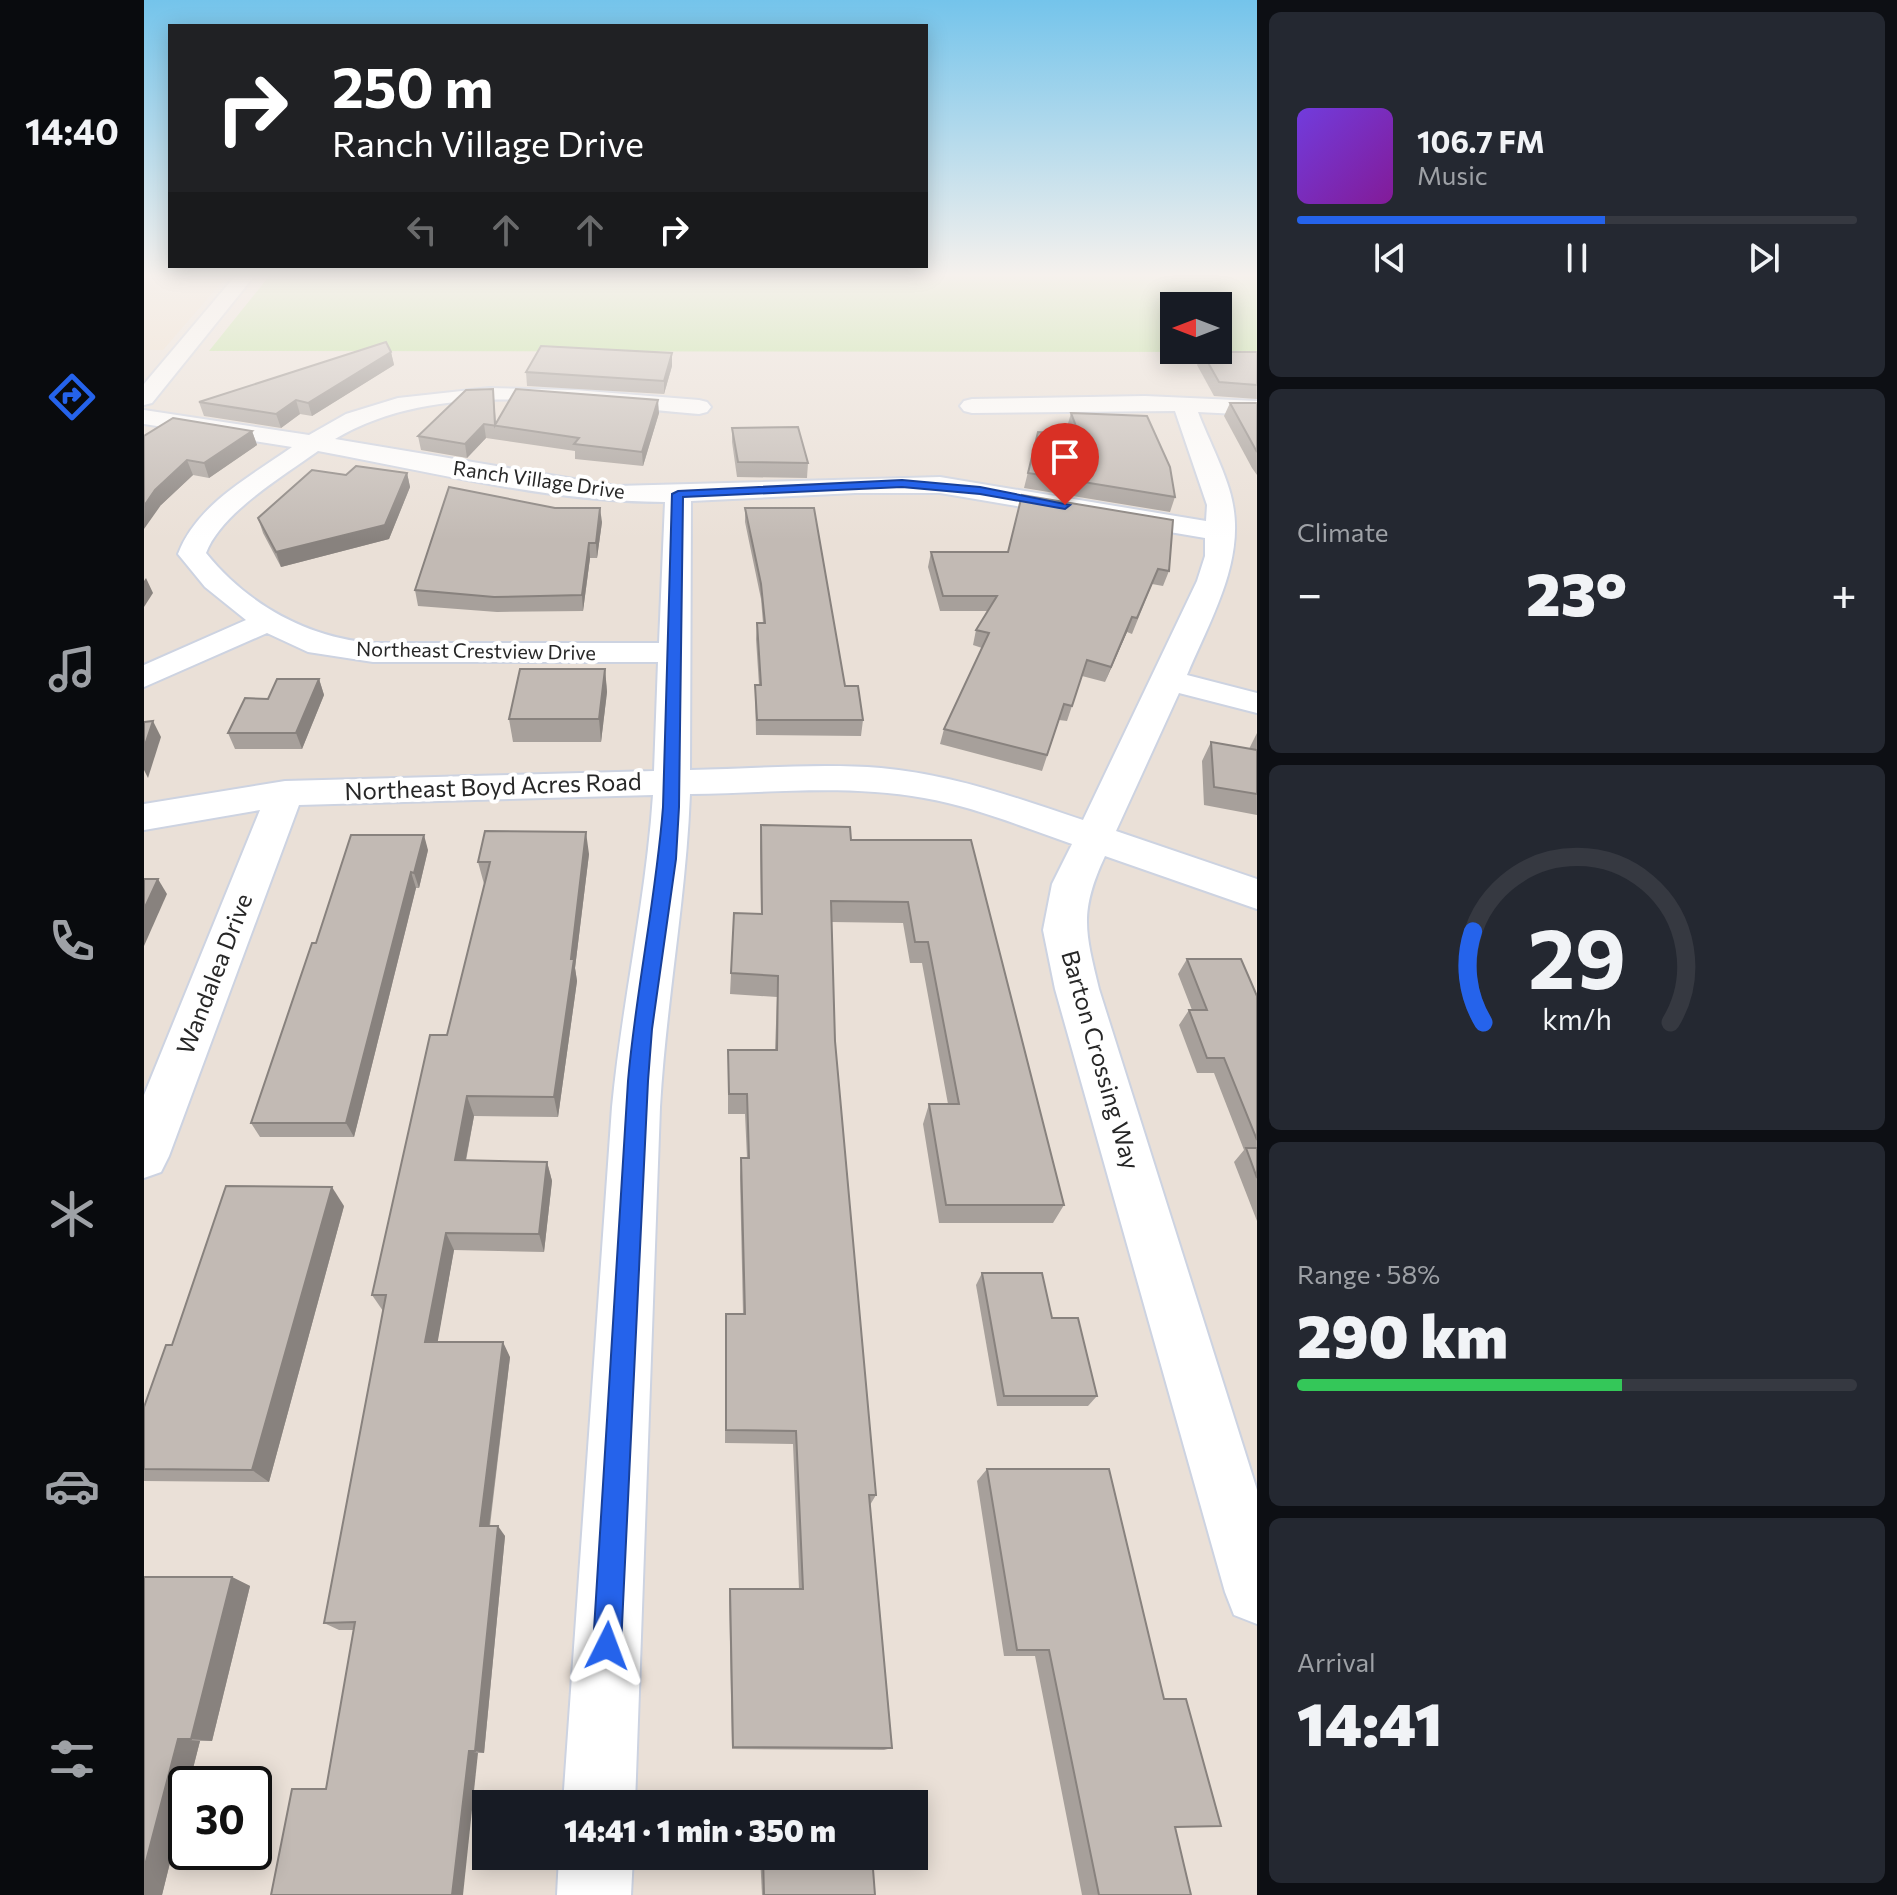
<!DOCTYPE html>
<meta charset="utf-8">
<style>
body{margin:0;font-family:Commissioner,sans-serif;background:#242831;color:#f1f3f6;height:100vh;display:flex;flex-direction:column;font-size:30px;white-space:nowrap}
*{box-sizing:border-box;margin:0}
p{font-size:26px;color:#9ea1a6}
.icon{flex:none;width:44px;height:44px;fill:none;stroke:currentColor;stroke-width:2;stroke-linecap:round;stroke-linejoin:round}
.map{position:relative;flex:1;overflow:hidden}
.sheet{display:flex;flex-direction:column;gap:12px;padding:12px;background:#0d0f14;width:640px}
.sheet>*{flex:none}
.banner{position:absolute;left:24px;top:24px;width:760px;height:244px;border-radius:0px;box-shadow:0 4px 20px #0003;background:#202124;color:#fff;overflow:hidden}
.needle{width:52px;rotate:270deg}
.fabs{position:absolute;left:1016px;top:292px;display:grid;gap:16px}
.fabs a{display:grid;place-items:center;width:72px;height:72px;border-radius:0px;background:#171b24;box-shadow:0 4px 20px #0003;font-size:40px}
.speed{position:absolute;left:24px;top:1766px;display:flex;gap:16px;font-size:40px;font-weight:700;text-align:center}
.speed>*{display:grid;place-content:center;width:104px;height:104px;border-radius:50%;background:#171b24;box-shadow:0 4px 20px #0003;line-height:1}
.speed .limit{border:4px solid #111;border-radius:12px;background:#fff;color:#111}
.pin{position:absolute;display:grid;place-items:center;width:68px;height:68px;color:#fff;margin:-82px -34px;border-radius:50% 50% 50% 0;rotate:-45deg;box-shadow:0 0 8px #0007}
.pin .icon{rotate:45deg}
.me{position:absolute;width:88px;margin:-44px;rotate:3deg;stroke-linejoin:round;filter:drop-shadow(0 0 6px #0008)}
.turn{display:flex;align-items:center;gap:28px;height:168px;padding:0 32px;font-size:36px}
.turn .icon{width:104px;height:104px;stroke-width:2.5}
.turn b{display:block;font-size:56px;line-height:68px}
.lanes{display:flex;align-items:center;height:76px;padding:0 32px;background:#0003;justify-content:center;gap:40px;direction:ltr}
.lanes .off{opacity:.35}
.big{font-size:60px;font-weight:800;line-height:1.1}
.sheet .card{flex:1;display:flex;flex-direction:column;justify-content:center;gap:12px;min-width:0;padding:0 28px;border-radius:12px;background:#242831}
.sheet .dial{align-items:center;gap:0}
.dial svg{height:208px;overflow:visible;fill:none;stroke:#363941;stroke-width:7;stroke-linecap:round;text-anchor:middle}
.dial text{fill:#f1f3f6;stroke:none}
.song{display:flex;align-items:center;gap:24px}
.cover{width:96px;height:96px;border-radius:12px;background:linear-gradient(135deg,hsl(260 70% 55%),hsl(290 70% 35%))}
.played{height:8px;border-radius:4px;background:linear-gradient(90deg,#2563eb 55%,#363941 55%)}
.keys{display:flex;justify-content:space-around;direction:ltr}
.heat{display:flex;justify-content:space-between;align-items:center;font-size:44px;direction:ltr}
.charge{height:12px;border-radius:6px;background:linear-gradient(90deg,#34c759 58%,#363941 0)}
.trip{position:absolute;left:328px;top:1790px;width:456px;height:80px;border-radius:0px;background:#171b24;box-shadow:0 4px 20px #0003;font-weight:800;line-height:80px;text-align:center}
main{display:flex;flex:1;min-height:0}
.tab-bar{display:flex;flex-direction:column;width:144px;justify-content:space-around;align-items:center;background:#090b0e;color:#9ea1a6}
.tab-bar .icon{width:56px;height:56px}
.tab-bar .active{color:#2563eb}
.tab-bar b{font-size:36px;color:#f1f3f6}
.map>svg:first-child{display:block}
.education{fill:#eddbc5}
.green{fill:#b7e392;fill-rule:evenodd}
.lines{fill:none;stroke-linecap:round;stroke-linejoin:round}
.minor-casing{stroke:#cdd3e1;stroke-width:4}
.minor{fill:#fff;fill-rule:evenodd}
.wall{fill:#a7a09b}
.shaded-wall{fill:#88827e}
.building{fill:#c2bab4;stroke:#88827e;stroke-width:2}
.route{fill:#2563eb;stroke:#184099;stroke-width:2}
.labels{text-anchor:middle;stroke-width:8;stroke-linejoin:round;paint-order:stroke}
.far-street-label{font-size:20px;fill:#272727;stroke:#fff}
.street-label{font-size:24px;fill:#272727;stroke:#fff}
</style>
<main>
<nav class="tab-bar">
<b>14:40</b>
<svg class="icon active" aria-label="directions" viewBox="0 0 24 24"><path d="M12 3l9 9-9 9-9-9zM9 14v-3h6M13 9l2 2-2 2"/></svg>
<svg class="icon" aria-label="music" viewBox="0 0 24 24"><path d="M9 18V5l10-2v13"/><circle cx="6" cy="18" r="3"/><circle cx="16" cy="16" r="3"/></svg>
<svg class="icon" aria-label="phone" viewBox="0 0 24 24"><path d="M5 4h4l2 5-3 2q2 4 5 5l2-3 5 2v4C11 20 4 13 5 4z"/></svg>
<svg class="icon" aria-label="climate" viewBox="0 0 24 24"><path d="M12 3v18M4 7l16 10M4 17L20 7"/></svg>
<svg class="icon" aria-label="car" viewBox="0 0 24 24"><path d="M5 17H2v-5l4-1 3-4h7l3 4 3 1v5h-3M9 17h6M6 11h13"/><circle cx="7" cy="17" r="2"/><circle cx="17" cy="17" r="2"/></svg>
<svg class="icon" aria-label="filters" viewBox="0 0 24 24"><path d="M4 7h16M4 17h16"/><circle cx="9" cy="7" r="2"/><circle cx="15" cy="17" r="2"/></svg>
</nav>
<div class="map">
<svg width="1113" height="1895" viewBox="0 0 1113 1895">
<rect width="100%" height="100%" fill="#eae0d7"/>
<path class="education" d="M 0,275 L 84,275 L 19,350 L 0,350 Z"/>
<path class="green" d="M 126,275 L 1113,275 L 1113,352 L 65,351 ZM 1030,306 L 1074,306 L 1074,350 L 1030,350 Z"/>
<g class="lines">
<g class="minor-casing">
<g id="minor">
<path d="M 92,275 L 111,275 L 8,403 L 0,405 L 0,384 Z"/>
<path d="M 345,388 L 431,390 L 555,400 L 563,402 L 567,407 L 563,412 L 555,414 C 438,405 297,376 191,439 L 472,486 L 796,477 L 1062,521 L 1063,505 L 1031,411 L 828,413 L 820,411 L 816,406 L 820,401 L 828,399 L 1001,396 L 1113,401 L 1113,415 L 1054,412 C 1064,439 1085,478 1089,505 C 1100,564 1065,622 1043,675 L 1113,693 L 1113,713 L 1035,693 L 972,831 L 1113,879 L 1113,909 L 961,856 C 935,912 941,931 955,989 L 1113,1490 L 1113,1624 L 1090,1615 L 1081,1592 L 911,989 L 899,930 L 908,884 L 928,844 C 879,827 831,807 780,798 C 704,784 623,793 546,794 C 542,899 522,1002 516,1107 L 491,1804 L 419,1804 L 468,1107 C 478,1002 502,900 509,795 L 155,805 L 25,1156 L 17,1172 L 0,1178 L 0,1095 L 116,810 L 0,830 L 0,804 L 141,781 L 510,771 L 514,662 L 229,662 L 164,652 L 123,633 L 0,687 L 0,665 L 102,620 L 61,587 L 34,554 C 53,504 106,477 148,447 L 0,424 L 0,410 L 165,435 L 202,414 L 254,398 ZM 174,451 C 288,472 404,502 521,502 L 515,643 L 229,643 C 164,638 104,605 62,553 C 77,513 139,476 174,451 ZM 711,493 L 796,493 L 1061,538 L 1061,556 L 1053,581 L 939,820 C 873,798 807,774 737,768 C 674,763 609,769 546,770 L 547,501 Z"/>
<path d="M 415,1856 L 489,1856 L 487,1895 L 413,1895 Z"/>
</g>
</g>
<use href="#minor" class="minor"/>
</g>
<g class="wall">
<path d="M 247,352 L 250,365 L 168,416 L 156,414 L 137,428 L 60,416 L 55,402 Z"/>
<path d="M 1058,352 L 1113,352 L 1113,399 L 1070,396 L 1053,365 Z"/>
<path d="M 528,353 L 528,366 L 520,394 L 383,386 L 382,372 Z"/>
<path d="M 349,389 L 352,423 L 515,413 L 499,466 L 431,459 L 431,451 L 342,438 L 323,458 L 277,450 L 274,436 Z"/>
<path d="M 1086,403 L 1113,403 L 1113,475 L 1108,468 L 1080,416 Z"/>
<path d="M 927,413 L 1031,497 L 1026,512 L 880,488 L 894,432 L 926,433 L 923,427 Z"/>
<path d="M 588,428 L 664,463 L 663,478 L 593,477 L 588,442 Z"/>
<path d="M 108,431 L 113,445 L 65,478 L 49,475 L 17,505 L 0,436 Z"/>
<path d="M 263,473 L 266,487 L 245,539 L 137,567 L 119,533 L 114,518 L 202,475 Z"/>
<path d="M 601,508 L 719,720 L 717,736 L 612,735 L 611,685 L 615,685 L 612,639 L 613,623 L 619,623 L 617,599 L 601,522 Z"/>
<path d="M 458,522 L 453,558 L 446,558 L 439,611 L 353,612 L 274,606 L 271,590 Z"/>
<path d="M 787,552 L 864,552 L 1025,571 L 1019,586 L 1008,584 L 988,634 L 983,632 L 961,682 L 938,676 L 923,721 L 915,720 L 898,771 L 796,744 L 800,729 L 838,648 L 829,645 L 832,630 L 844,611 L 796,611 L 784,567 Z"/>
<path d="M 461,669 L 463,692 L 457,742 L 369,742 L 365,719 Z"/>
<path d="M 175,679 L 180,695 L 158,749 L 91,749 L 84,733 L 124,699 Z"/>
<path d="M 1113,733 L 1113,815 L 1060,805 L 1058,761 L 1067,742 L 1105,749 Z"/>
<path d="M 617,825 L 707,840 L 827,840 L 920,1205 L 909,1223 L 795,1223 L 779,1124 L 785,1104 L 804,1104 L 778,963 L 766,963 L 759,923 L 687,922 L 691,1041 L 732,1495 L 726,1505 L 748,1748 L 740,1750 L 588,1749 L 585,1596 L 586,1589 L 655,1589 L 649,1444 L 581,1443 L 582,1314 L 599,1314 L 596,1177 L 597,1158 L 603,1158 L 601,1114 L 584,1114 L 584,1050 L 631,1050 L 633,997 L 586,994 L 590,913 L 617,914 L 616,847 Z"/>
<path d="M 284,850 L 275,888 L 272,888 L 210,1137 L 116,1137 L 107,1123 L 172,943 Z"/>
<path d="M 445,854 L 431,968 L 433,981 L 414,1117 L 330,1116 L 322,1161 L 403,1162 L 408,1181 L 400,1252 L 310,1250 L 293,1342 L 366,1357 L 346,1526 L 361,1536 L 340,1753 L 334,1753 L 182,1789 L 210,1630 L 195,1630 L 180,1623 L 239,1311 L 228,1295 L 303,1035 L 341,884 L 340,884 L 334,862 Z"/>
<path d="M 1043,959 L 1113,996 L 1113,1221 L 1090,1162 L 1100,1150 L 1070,1073 L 1053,1073 L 1035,1025 L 1045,1010 L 1048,1010 L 1034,974 Z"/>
<path d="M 200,1206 L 125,1482 L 0,1481 L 0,1407 L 28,1345 Z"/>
<path d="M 838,1273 L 908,1318 L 953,1396 L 944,1406 L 853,1406 L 832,1285 Z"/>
<path d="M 843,1469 L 1047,1895 L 938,1895 L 891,1656 L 860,1656 L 833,1481 Z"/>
<path d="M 0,1577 L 88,1577 L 106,1586 L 68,1741 L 56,1741 L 45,1784 L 42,1784 L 42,1798 L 18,1895 L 0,1895 Z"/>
<path d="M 616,1856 L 728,1856 L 731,1895 L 618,1895 Z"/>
</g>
<g class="shaded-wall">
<path d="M 247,352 L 250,365 L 168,416 L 164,403 Z"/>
<path d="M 528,353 L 528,366 L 520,394 L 520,381 Z"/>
<path d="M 152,400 L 156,414 L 137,428 L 132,414 Z"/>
<path d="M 514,400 L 515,413 L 499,466 L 498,452 Z"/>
<path d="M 340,424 L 342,438 L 323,458 L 321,444 Z"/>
<path d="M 108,431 L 113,445 L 65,478 L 60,463 Z"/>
<path d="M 43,460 L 49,475 L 17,505 L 0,529 L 0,506 L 11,490 Z"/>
<path d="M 263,473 L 266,487 L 245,539 L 137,567 L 132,552 Z"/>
<path d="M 456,508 L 458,522 L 453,558 L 452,543 Z"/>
<path d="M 445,543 L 446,558 L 439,611 L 438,595 Z"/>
<path d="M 2,578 L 9,593 L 0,607 L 0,581 Z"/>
<path d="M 988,617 L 983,632 L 961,682 L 967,667 Z"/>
<path d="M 461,669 L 463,692 L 457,742 L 455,719 Z"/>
<path d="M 175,679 L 180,695 L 158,749 L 152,733 Z"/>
<path d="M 9,721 L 17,737 L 4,778 L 0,770 L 0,748 Z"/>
<path d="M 442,832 L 445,854 L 431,968 L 433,981 L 414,1117 L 410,1097 Z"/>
<path d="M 280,835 L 284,850 L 275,888 L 270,873 Z"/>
<path d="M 267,872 L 272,888 L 210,1137 L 202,1123 Z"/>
<path d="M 14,879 L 23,894 L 0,946 L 0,909 Z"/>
<path d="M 323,1096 L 330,1116 L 318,1179 L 311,1160 Z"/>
<path d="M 403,1162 L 408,1181 L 400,1252 L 395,1234 Z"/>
<path d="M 188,1187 L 200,1206 L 125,1482 L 108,1470 Z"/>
<path d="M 302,1233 L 310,1250 L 291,1357 L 281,1342 Z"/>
<path d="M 359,1342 L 366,1357 L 344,1536 L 336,1526 Z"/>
<path d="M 354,1526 L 361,1536 L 340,1753 L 331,1751 Z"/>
<path d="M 88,1577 L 106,1586 L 68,1741 L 47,1739 Z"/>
<path d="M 34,1739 L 56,1741 L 45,1784 L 42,1784 L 42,1798 L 18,1895 L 0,1895 L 0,1869 Z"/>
<path d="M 325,1751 L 334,1753 L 319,1895 L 308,1895 Z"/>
</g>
<g class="building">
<path d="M 242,342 L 247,352 L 164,403 L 152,400 L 132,414 L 55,402 Z"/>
<path d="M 397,346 L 528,353 L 520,381 L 382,372 Z"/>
<path d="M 1058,352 L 1113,352 L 1113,385 L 1075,382 Z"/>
<path d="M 349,389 L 351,425 L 372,389 L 514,400 L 498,452 L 430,444 L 435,438 L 340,424 L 321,444 L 274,436 L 322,390 Z"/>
<path d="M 1086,403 L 1113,403 L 1113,452 Z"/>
<path d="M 927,413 L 1003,416 L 1026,467 L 1031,497 L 884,473 L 894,432 L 935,434 Z"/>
<path d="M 29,418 L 108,431 L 60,463 L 43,460 L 11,490 L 0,506 L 0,436 Z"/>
<path d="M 654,427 L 664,463 L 594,462 L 588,428 Z"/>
<path d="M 212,466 L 263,473 L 241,525 L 132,552 L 114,518 L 168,470 L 202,475 Z"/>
<path d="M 305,487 L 411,508 L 456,508 L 452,543 L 445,543 L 438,595 L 350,597 L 271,590 Z"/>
<path d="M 878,495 L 1029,520 L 1025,571 L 1014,569 L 993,618 L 988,617 L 967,667 L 943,660 L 928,706 L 920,704 L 903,755 L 800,729 L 845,633 L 832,630 L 853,596 L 799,596 L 787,552 L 864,552 Z"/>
<path d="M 601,508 L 670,508 L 701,686 L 714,686 L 719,720 L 613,720 L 611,685 L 617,685 L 613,623 L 621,623 L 617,584 Z"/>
<path d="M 376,669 L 461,669 L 455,719 L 365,719 Z"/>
<path d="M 133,679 L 175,679 L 152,733 L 84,733 L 101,698 L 124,699 Z"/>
<path d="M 9,721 L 0,748 L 0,722 Z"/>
<path d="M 1067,742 L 1113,750 L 1113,794 L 1070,787 Z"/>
<path d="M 617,825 L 706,827 L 707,840 L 827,840 L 920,1205 L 802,1205 L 785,1104 L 815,1104 L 784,942 L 771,942 L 764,902 L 687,901 L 691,1041 L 732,1495 L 725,1495 L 748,1748 L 589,1747 L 586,1589 L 659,1589 L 652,1431 L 582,1430 L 582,1314 L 601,1314 L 597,1158 L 605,1158 L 603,1094 L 585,1094 L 584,1050 L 633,1050 L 634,976 L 587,973 L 590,913 L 618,914 Z"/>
<path d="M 341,831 L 442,832 L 427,959 L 430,959 L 410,1097 L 323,1096 L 311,1160 L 403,1162 L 395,1234 L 302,1233 L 281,1342 L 359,1342 L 336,1526 L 354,1526 L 331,1751 L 325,1751 L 308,1895 L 127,1895 L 148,1789 L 182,1789 L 211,1622 L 180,1623 L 242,1295 L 228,1295 L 286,1035 L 303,1035 L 346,862 L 334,862 Z"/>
<path d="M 207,835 L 280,835 L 270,873 L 267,872 L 202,1123 L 107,1123 L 168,943 L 172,943 Z"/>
<path d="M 0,879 L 14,879 L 0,909 Z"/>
<path d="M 1043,959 L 1097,959 L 1113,996 L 1113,1140 L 1080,1058 L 1063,1058 L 1045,1010 L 1063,1010 Z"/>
<path d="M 1102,1148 L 1113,1148 L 1113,1178 Z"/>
<path d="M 82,1186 L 188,1187 L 108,1470 L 0,1469 L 0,1407 L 22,1345 L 28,1345 Z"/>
<path d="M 838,1273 L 898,1273 L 908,1318 L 934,1318 L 953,1396 L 860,1396 Z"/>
<path d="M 843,1469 L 965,1469 L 1020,1699 L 1042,1699 L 1077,1826 L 1031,1827 L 1047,1895 L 955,1895 L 905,1650 L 873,1650 Z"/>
<path d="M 0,1577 L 88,1577 L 47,1739 L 34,1739 L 0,1869 Z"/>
<path d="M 619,1856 L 728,1856 L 731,1895 L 620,1895 Z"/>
</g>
<linearGradient id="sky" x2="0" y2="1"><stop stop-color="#74c4eb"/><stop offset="0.51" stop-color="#f6f1ed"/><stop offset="1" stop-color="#f6f1ed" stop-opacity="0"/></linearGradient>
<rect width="1113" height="540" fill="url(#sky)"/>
<path class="route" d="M 758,480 L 836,487 L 926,505 L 921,509 L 836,494 L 758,487 L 539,497 L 535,807 L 532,859 L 508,1029 L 504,1081 L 477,1646 L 473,1656 L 463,1660 L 453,1656 L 449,1646 L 484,1081 C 492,989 512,899 519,807 L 528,494 L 534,491 Z"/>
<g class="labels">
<g class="far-street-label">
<text transform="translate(395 480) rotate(8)" y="7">Ranch Village Drive</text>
<text transform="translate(332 651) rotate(1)" y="7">Northeast Crestview Drive</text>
</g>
<g class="street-label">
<text transform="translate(349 787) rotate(-2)" y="8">Northeast Boyd Acres Road</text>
<text transform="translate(71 974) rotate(-69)" y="8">Wandalea Drive</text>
<text transform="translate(956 1060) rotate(74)" y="8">Barton Crossing Way</text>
</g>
</g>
</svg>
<div class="fabs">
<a><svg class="needle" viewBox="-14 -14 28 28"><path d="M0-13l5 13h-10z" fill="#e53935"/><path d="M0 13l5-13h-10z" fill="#9ea1a6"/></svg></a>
</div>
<div class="speed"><div class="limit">30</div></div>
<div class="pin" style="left:921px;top:505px;background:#d93025"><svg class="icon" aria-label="arrive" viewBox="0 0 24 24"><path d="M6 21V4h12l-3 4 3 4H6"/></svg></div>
<svg class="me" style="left:463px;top:1646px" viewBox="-20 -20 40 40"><path d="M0-17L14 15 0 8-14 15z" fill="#2563eb" stroke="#fff" stroke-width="4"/></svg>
<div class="trip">14:41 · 1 min · 350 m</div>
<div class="banner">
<div class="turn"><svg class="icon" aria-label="right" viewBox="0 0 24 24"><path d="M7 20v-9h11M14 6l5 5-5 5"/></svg><div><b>250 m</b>Ranch Village Drive</div></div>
<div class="lanes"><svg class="icon off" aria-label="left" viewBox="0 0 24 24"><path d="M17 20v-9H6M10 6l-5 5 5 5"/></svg><svg class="icon off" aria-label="ahead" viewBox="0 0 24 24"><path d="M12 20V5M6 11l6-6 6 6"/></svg><svg class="icon off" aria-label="ahead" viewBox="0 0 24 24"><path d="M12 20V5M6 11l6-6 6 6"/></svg><svg class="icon" aria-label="right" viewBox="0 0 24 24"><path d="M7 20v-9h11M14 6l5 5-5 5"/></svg></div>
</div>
</div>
<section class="sheet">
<div class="card">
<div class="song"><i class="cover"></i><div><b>106.7 FM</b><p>Music</p></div></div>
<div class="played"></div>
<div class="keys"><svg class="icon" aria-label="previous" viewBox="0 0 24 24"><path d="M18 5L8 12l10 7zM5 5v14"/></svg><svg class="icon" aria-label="pause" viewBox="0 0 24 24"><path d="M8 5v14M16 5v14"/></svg><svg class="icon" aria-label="next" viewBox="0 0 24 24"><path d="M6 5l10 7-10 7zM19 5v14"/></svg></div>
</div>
<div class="card"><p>Climate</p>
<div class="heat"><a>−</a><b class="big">23°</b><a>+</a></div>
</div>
<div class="card dial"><svg viewBox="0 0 100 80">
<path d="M14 69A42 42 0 1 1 86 69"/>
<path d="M14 69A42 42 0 0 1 10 34" stroke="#2563eb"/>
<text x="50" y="56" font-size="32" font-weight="700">29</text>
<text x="50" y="72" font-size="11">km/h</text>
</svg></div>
<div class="card"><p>Range · 58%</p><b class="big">290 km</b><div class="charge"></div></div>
<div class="card"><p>Arrival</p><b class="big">14:41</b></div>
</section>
</main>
